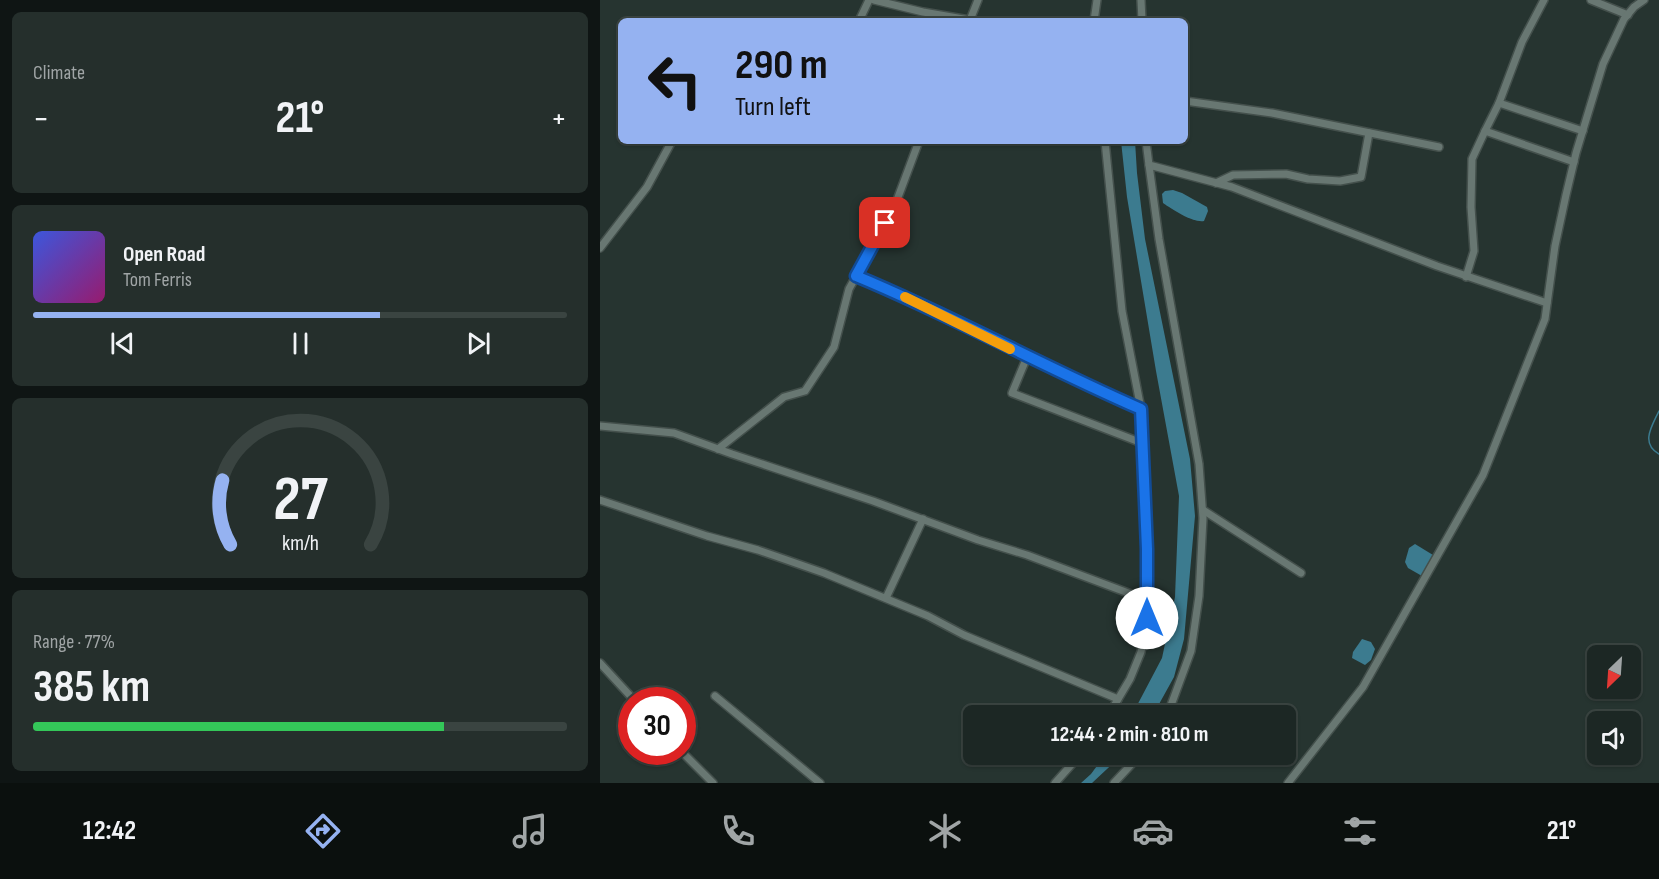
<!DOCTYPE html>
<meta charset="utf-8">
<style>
body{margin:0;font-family:"Sofia Sans Condensed",sans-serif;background:#252f2c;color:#f1f3f6;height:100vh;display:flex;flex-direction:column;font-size:22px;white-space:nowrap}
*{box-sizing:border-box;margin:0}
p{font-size:20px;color:#a0a5a6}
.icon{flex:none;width:33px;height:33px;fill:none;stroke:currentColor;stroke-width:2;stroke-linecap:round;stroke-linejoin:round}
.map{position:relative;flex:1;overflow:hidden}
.drawer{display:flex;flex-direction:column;gap:12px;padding:12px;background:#0f1514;width:600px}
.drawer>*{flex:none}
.top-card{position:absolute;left:18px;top:18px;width:570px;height:126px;border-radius:9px;box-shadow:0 2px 4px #0004,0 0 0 2px #3a4441;background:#95b2f1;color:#111;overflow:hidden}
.needle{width:39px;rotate:205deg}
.fabs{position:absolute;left:987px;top:645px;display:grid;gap:12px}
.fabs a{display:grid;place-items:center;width:54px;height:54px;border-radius:9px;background:#1c2724;box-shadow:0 2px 4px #0004,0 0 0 2px #3a4441;font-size:30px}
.speed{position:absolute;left:18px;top:687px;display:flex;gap:12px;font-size:30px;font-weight:700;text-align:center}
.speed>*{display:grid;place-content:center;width:78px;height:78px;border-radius:50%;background:#1c2724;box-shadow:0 2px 4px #0004,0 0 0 2px #3a4441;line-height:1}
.speed .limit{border:9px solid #d22;background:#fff;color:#111}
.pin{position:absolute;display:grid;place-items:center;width:51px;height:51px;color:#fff;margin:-26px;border-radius:12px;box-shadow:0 3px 9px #0006}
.me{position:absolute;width:66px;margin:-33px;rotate:0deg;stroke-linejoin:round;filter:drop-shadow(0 0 4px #0008)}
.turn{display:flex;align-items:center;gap:21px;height:126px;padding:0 18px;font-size:27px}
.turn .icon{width:78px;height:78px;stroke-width:2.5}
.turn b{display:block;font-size:42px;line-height:51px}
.big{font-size:45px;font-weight:700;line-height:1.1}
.drawer .widget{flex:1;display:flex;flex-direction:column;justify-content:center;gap:9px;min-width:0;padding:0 21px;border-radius:9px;background:#252f2c}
.drawer .dial{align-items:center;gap:0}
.dial svg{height:156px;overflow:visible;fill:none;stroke:#3a4441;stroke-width:7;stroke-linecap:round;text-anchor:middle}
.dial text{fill:#f1f3f6;stroke:none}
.song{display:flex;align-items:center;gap:18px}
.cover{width:72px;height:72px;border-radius:9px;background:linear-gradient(135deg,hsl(230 70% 55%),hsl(320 70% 35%))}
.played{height:6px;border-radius:3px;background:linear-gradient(90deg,#95b2f1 65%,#3a4441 65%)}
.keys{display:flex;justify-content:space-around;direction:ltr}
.heat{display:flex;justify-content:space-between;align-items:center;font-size:33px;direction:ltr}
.charge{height:9px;border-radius:4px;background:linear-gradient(90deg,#34c759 77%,#3a4441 0)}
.trip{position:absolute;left:363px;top:705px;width:333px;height:60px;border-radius:9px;background:#1c2724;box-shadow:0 2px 4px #0004,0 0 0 2px #3a4441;font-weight:700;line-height:60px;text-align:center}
.tab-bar{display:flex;height:96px;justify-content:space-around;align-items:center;background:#0b100e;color:#a0a5a6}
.tab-bar .icon{width:42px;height:42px}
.tab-bar .active{color:#95b2f1}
.tab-bar b{font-size:27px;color:#f1f3f6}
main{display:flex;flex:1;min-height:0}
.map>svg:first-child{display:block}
.water{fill:#3c7b8f}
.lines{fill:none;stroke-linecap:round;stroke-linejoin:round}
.stream{stroke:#3c7b8f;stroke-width:1.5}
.minor-casing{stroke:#44504c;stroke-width:10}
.minor{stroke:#687772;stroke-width:7}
.route-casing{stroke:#114b97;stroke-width:15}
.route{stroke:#1a73e8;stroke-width:10}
.slow{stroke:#f59e0b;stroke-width:10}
</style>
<main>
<section class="drawer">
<div class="widget"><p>Climate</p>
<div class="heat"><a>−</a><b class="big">21°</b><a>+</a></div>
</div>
<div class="widget">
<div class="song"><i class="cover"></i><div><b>Open Road</b><p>Tom Ferris</p></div></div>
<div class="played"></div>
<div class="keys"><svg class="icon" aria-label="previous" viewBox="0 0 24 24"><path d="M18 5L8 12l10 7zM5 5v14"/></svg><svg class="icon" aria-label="pause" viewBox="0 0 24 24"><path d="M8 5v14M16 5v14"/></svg><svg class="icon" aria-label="next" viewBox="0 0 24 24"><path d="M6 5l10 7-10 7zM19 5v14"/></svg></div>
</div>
<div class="widget dial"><svg viewBox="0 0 100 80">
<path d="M14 69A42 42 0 1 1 86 69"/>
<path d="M14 69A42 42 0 0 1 10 36" stroke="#95b2f1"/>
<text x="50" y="56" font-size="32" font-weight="700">27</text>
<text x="50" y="72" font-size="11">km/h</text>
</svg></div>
<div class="widget"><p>Range · 77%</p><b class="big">385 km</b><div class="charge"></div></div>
</section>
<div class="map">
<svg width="1059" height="783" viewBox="0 0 1059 783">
<rect width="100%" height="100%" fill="#263430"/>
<g class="water">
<path d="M 521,141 L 535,141 L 537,173 L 545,239 L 590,459 L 595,516 L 584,639 L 574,677 L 553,715 L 532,715 L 562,658 L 575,597 L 579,496 L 556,371 L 527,197 Z"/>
<path d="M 573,190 L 582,193 L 607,207 L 608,211 L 604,221 C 593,223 573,210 563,203 L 562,194 L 565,191 Z"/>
<path d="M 815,544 L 833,555 L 822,576 L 808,568 L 805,562 L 809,548 Z"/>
<path d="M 762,639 L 771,642 L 775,649 L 771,660 L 765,665 L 752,658 L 753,652 Z"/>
<path d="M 505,755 L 522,755 L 492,783 L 481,783 L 491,774 Z"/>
</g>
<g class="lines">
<path class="stream" d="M 1059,411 C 1052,426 1040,443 1059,454"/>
<g class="minor-casing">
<g id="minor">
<path d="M 274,0 L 323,12 L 375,21"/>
<path d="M 541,0 L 542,21"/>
<path d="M 944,0 L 922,42 L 899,103 L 983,131"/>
<path d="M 991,0 L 1028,15"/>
<path d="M 370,20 L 378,0"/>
<path d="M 259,21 L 269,0"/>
<path d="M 494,21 L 497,0"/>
<path d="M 585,101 L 672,113 L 839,147"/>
<path d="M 885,131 L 899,103"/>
<path d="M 505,141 L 522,311 L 541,409 L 547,549 L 547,618 L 541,652 L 530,679 L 508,716"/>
<path d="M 546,141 L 549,165 L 632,187 L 837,266 L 947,303"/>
<path d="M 549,165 L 559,239 L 599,464 L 603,518 L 599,596 L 591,651 L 570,708 L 563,716"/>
<path d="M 616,183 L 633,175 L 686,174 L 708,179 L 740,181 L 761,177 L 769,133"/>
<path d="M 0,248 L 47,187 L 72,141"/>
<path d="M 256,276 L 294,292 L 414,351 L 541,409"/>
<path d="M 866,277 L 874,251 L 871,207 L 872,159 L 885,131 L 974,162"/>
<path d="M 427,357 L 412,393 L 542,443"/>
<path d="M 0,426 L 74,433 L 132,454 L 273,501 L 378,540 L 427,555 L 547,600"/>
<path d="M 118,449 L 184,397 L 205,391 L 234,347 L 249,289 L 294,208 L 319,141"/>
<path d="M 0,500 L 107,536 L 158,550 L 224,573 L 328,616 L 364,635 L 518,699"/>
<path d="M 603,510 L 701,573"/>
<path d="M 286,598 L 323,519"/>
<path d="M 0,663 L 34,700"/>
<path d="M 115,696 L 220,783"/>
<path d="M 82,752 L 113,783"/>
<path d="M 455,783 L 481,754"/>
<path d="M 514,783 L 541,754"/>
<path d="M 688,783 L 763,687 L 883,475 L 945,319 L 955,246 L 966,195 L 976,153 L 1003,64 L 1024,19 L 1034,7 L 1044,0"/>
</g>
</g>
<use href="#minor" class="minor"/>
</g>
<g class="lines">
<g class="route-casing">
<path id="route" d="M 285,223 L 256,276 C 353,316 444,367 541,409 L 547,549 L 547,618"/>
</g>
<use href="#route" class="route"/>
<path class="slow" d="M 305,297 L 410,349"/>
</g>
</svg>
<div class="fabs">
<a><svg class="needle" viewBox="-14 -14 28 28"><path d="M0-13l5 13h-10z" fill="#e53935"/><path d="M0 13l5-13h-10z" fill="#a0a5a6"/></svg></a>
<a><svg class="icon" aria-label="sound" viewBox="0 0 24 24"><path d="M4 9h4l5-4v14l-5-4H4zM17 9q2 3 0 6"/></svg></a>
</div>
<div class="speed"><div class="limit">30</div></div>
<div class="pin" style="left:285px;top:223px;background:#d93025"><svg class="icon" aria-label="arrive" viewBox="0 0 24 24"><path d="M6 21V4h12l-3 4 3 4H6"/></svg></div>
<svg class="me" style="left:547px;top:618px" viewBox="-20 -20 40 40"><circle r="19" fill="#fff"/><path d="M0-13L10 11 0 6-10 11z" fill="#1a73e8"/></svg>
<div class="trip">12:44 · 2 min · 810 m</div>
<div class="top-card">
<div class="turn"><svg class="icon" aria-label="left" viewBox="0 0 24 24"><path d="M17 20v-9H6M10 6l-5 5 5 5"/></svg><div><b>290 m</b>Turn left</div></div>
</div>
</div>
</main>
<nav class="tab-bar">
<b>12:42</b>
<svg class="icon active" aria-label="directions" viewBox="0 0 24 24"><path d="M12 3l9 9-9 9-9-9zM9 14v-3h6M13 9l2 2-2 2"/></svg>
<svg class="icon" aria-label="music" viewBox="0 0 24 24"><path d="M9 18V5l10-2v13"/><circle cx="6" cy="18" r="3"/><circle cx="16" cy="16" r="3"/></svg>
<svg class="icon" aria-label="phone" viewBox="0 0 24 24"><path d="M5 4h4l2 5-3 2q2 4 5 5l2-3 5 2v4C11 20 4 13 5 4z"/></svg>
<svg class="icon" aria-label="climate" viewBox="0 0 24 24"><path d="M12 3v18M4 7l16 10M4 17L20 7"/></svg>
<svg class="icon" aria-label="car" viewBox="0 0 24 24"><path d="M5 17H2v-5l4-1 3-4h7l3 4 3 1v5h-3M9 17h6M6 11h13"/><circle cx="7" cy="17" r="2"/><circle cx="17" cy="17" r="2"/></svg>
<svg class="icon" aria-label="filters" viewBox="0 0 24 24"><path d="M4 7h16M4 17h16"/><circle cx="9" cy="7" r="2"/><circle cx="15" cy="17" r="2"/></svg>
<b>21°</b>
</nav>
